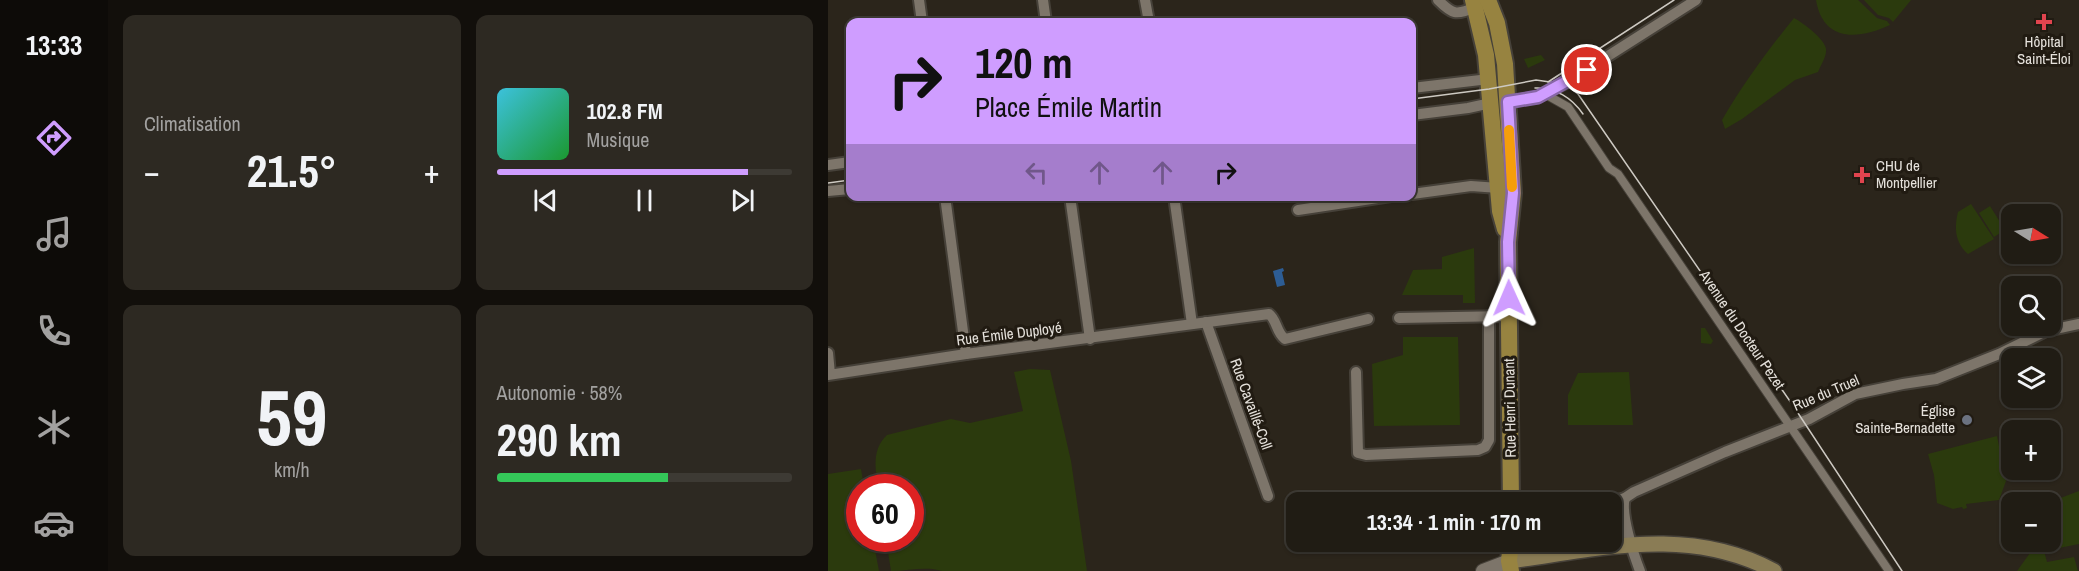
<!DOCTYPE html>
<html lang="fr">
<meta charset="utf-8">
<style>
body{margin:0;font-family:"Archivo Narrow",sans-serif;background:#2d2922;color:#f1f3f6;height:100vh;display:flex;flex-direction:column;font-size:22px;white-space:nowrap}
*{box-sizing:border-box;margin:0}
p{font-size:20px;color:#a2a1a0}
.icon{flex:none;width:33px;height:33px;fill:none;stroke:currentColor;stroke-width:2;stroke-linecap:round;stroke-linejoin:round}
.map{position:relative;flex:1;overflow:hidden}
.drawer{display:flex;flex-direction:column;gap:15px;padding:15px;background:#120f0b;width:720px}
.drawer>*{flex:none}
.guide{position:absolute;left:18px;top:18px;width:570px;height:183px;border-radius:12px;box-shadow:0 2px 4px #0004,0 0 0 2px #3d3a34;background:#cf9dff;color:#111;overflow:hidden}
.needle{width:39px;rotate:101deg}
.buttons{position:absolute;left:1173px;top:204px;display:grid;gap:12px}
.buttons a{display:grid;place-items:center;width:60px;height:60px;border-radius:12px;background:#201c14;box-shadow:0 2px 4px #0004,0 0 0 2px #3d3a34;font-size:30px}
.speed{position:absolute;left:18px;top:474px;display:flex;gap:12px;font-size:30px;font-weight:700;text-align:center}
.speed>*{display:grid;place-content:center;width:78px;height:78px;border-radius:50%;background:#201c14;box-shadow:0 2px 4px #0004,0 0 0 2px #3d3a34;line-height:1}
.speed .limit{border:9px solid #d22;background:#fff;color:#111}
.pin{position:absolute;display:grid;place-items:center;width:51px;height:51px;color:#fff;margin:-26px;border:3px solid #fff;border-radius:50%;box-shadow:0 2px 6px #0007}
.me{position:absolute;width:66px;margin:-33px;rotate:359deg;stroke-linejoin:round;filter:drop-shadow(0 0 4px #0008)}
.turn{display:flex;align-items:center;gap:21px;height:126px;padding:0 30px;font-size:27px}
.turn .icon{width:78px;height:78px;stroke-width:2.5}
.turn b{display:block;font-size:42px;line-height:51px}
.lanes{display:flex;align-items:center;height:57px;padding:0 30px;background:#0003;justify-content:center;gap:30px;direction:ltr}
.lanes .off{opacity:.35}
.big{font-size:45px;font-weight:700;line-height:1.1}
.drawer .widget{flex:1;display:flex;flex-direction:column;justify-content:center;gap:9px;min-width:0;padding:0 21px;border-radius:12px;background:#2d2922}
.drawer .dial{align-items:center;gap:0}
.dial b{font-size:78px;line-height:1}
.song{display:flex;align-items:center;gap:18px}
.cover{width:72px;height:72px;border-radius:9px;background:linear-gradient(135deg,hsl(190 70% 55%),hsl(130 70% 35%))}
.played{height:6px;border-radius:3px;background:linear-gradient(90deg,#cf9dff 85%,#3d3a34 85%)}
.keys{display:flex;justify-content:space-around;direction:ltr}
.heat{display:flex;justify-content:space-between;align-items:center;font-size:33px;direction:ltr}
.charge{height:9px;border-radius:4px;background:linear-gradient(90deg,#34c759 58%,#3d3a34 0)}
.drawer .tiles{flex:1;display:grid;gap:15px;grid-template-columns:repeat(2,1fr)}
.trip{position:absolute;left:458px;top:492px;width:336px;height:60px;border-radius:12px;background:#201c14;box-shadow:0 2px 4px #0004,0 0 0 2px #3d3a34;font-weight:700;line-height:60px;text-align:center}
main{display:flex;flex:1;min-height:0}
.tabs{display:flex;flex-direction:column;width:108px;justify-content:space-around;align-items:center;background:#0d0b08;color:#a2a1a0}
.tabs .icon{width:42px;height:42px}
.tabs .current{color:#cf9dff}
.tabs b{font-size:27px;color:#f1f3f6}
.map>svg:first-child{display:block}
.green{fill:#2b3a0d}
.water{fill:#2d5d94}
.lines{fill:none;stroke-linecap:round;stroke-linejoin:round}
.pedestrian-casing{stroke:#464139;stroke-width:10}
.minor-casing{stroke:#464139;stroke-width:14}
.tertiary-casing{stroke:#464139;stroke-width:16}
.secondary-casing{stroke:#464139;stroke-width:18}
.primary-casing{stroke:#464139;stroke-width:20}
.pedestrian{stroke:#7d756a;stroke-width:8}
.minor{stroke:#7d756a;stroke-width:10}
.tertiary{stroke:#7d756a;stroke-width:14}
.secondary{stroke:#8a7c55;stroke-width:15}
.primary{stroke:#978340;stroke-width:16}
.tram{stroke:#cdc9c2;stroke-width:1.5}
.route-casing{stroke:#8766a6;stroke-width:15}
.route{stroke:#cf9dff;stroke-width:10}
.slow{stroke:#f59e0b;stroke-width:10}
.health-dot{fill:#e0444e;stroke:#211b12;stroke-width:2}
.worship-dot{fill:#6b7280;stroke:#211b12;stroke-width:2}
.labels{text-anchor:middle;stroke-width:6;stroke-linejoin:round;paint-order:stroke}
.poi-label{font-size:15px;fill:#e6e2dc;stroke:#211b12}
.street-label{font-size:15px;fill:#e6e2dc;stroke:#211b12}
</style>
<main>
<nav class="tabs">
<b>13:33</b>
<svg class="icon current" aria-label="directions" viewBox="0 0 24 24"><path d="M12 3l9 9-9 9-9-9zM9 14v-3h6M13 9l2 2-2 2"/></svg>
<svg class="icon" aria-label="music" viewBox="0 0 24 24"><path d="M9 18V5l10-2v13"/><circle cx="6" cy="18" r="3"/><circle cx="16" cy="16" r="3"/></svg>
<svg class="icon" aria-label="phone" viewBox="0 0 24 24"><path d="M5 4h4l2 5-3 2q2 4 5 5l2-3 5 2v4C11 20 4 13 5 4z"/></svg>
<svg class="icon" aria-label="climate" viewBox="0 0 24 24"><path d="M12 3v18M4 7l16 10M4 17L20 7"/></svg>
<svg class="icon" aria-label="car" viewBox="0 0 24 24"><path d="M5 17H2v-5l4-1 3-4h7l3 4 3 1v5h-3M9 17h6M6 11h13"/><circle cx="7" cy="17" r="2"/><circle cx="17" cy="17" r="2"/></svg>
</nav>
<section class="drawer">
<div class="tiles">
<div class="widget"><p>Climatisation</p>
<div class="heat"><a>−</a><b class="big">21.5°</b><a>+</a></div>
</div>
<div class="widget">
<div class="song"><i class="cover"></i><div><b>102.8 FM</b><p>Musique</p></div></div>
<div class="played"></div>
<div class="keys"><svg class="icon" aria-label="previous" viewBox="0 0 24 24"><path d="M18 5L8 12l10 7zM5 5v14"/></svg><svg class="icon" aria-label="pause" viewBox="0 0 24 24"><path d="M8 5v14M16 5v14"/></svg><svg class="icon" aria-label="next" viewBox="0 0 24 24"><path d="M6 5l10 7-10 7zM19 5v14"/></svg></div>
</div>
<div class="widget dial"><b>59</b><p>km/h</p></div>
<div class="widget"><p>Autonomie · 58%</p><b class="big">290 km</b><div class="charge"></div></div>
</div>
</section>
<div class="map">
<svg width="1251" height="571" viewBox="0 0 1251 571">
<rect width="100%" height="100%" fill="#2b251b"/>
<g class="green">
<path d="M 988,0 L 1030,0 L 1049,18 L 1059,21 L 1062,25 C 1030,40 995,42 988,0 Z"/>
<path d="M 1036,0 L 1083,0 L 1065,22 L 1061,18 L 1050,15 Z"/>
<path d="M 966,18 C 974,22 997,39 998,49 C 999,56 993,65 990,72 L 967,80 L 914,119 L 897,129 L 894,120 C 915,84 940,50 966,18 Z"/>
<path d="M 713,55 L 717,60 L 700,68 L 696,59 Z"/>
<path d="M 1143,204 L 1166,239 L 1140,254 C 1127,243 1126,228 1130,212 Z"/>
<path d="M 1162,206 L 1177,230 L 1166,237 L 1151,213 Z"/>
<path d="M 646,248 L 647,303 L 635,303 L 635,295 L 574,295 L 585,270 L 614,269 L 614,257 Z"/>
<path d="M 873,328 L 877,328 L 885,341 L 883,344 L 873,343 Z"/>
<path d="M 575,337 L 630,337 L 632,425 L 546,426 L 544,364 L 575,355 Z"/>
<path d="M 202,369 L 222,370 L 243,461 L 259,571 L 114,571 C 98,566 81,571 63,571 L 58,539 L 82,538 L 82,488 L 50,487 C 47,468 44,449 59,435 L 123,419 L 142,423 L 195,411 L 186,372 Z"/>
<path d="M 801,372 L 805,425 L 740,425 L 740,395 L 750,373 Z"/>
<path d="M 1169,436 L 1178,481 L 1171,500 L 1138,504 L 1139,508 L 1135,509 L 1134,507 L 1125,509 L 1109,503 L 1106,475 L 1100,454 Z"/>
<path d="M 33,469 L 36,487 L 32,488 L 32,538 L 45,539 L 51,571 L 0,571 L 0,474 Z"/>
<path d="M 1251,491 L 1251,544 L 1216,551 L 1219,562 L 1246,557 L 1250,571 L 1189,571 L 1207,546 L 1206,542 L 1222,542 L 1222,502 Z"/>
</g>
<path class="water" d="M 455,268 L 456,271 L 454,272 L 457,285 L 449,287 L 445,271 Z"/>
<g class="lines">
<g class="pedestrian-casing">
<path id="pedestrian" d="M 717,94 L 740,107 L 781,168 L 790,174 L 1061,571"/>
</g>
<g class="minor-casing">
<g id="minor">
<path d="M 91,0 L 94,22"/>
<path d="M 215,0 L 218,22"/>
<path d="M 317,0 L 321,22"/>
<path d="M 610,0 C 624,14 628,16 647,7"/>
<path d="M 584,88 L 661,79"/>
<path d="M 680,102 L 710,97 L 736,84 L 868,0"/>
<path d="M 584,115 L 640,108 L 663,103"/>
<path d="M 0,165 L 22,162"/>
<path d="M 0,191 L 22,189"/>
<path d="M 584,194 L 643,186 L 671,188"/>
<path d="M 117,196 L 138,354"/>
<path d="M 242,196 L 262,339"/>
<path d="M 346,196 L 364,324"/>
<path d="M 470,210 L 563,196"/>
<path d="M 571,318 L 681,316"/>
<path d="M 378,322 L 440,496"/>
<path d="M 0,353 L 2,374"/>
<path d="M 528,372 L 530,453 L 538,455 L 650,450 L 657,447 L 661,440 L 661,316"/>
<path d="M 0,375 L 138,354 L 441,314 C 449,320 448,332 457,339 L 540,319"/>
<path d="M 797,498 C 792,513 806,556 812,571"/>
<path d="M 782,502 L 797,498 L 806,492 L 897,452 L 981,419 L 1027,394 L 1075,384 L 1108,379 L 1171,354 L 1218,331 L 1251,324"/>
</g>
</g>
<g class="tertiary-casing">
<path id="tertiary" d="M 655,571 L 681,561"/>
</g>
<g class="secondary-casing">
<path id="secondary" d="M 681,561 C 772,549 860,525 946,571"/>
</g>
<g class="primary-casing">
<g id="primary">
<path d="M 645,0 L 658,55 L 672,211 L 677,229"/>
<path d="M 660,0 L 669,23 L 677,64 L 685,193 L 680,242 L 683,502"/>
<path d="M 683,571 L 681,561 L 683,542"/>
</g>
</g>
<use href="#pedestrian" class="pedestrian"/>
<use href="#minor" class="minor"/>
<use href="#tertiary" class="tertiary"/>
<use href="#secondary" class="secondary"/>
<use href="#primary" class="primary"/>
<g class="tram">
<path d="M 720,82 L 846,0"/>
<path d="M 707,88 C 727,87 744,98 755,114"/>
<path d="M 584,99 L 661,89 L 708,80 L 736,84 L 750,94 L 966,407 L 1074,571"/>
<path d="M 0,183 L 22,180"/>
</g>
</g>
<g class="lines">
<g class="route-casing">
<path id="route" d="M 681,298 L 680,242 L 685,193 L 680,102 L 710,97 L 759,70"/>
</g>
<use href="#route" class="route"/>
<path class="slow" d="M 681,130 L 684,187"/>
</g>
<g class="health-dot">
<path d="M1213 13h6v6h6v6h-6v6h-6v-6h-6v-6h6z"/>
<path d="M1031 166h6v6h6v6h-6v6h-6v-6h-6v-6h6z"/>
</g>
<circle class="worship-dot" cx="1139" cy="420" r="6"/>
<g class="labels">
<g class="poi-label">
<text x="1216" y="47">Hôpital<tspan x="1216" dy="17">Saint-Éloi</tspan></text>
<text x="1048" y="171" text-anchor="start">CHU de<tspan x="1048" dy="17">Montpellier</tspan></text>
<text x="1127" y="416" text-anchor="end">Église<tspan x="1127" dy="17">Sainte-Bernadette</tspan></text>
</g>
<g class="street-label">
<text transform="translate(914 330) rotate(56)" y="5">Avenue du Docteur Pezet</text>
<text transform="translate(181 334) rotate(-7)" y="5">Rue Émile Duployé</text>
<text transform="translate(998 393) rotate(-23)" y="5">Rue du Truel</text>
<text transform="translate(423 404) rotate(70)" y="5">Rue Cavaillé-Coll</text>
<text transform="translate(682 408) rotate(-91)" y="5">Rue Henri Dunant</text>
</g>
</g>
</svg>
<div class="buttons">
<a><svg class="needle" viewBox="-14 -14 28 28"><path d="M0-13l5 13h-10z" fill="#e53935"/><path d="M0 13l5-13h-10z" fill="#a2a1a0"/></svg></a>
<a><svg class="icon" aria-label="search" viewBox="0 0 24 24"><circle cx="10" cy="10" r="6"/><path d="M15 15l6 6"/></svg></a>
<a><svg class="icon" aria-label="layers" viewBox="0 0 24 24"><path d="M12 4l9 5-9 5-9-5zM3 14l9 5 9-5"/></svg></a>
<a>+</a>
<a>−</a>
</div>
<div class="speed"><div class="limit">60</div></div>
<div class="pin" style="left:759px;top:70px;background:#d93025"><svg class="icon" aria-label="arrive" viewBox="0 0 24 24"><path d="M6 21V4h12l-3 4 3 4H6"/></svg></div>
<svg class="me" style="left:681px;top:298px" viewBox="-20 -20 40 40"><path d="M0-17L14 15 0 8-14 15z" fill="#cf9dff" stroke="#fff" stroke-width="4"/></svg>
<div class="trip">13:34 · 1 min · 170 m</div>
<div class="guide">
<div class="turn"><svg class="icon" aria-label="right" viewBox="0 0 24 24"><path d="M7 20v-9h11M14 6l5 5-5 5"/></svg><div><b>120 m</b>Place Émile Martin</div></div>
<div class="lanes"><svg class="icon off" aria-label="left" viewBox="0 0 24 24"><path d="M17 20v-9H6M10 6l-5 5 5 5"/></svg><svg class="icon off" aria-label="ahead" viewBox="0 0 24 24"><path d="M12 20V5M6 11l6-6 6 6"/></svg><svg class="icon off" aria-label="ahead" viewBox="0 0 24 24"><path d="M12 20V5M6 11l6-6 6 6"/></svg><svg class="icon" aria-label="right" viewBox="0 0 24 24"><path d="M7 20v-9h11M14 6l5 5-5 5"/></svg></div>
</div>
</div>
</main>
